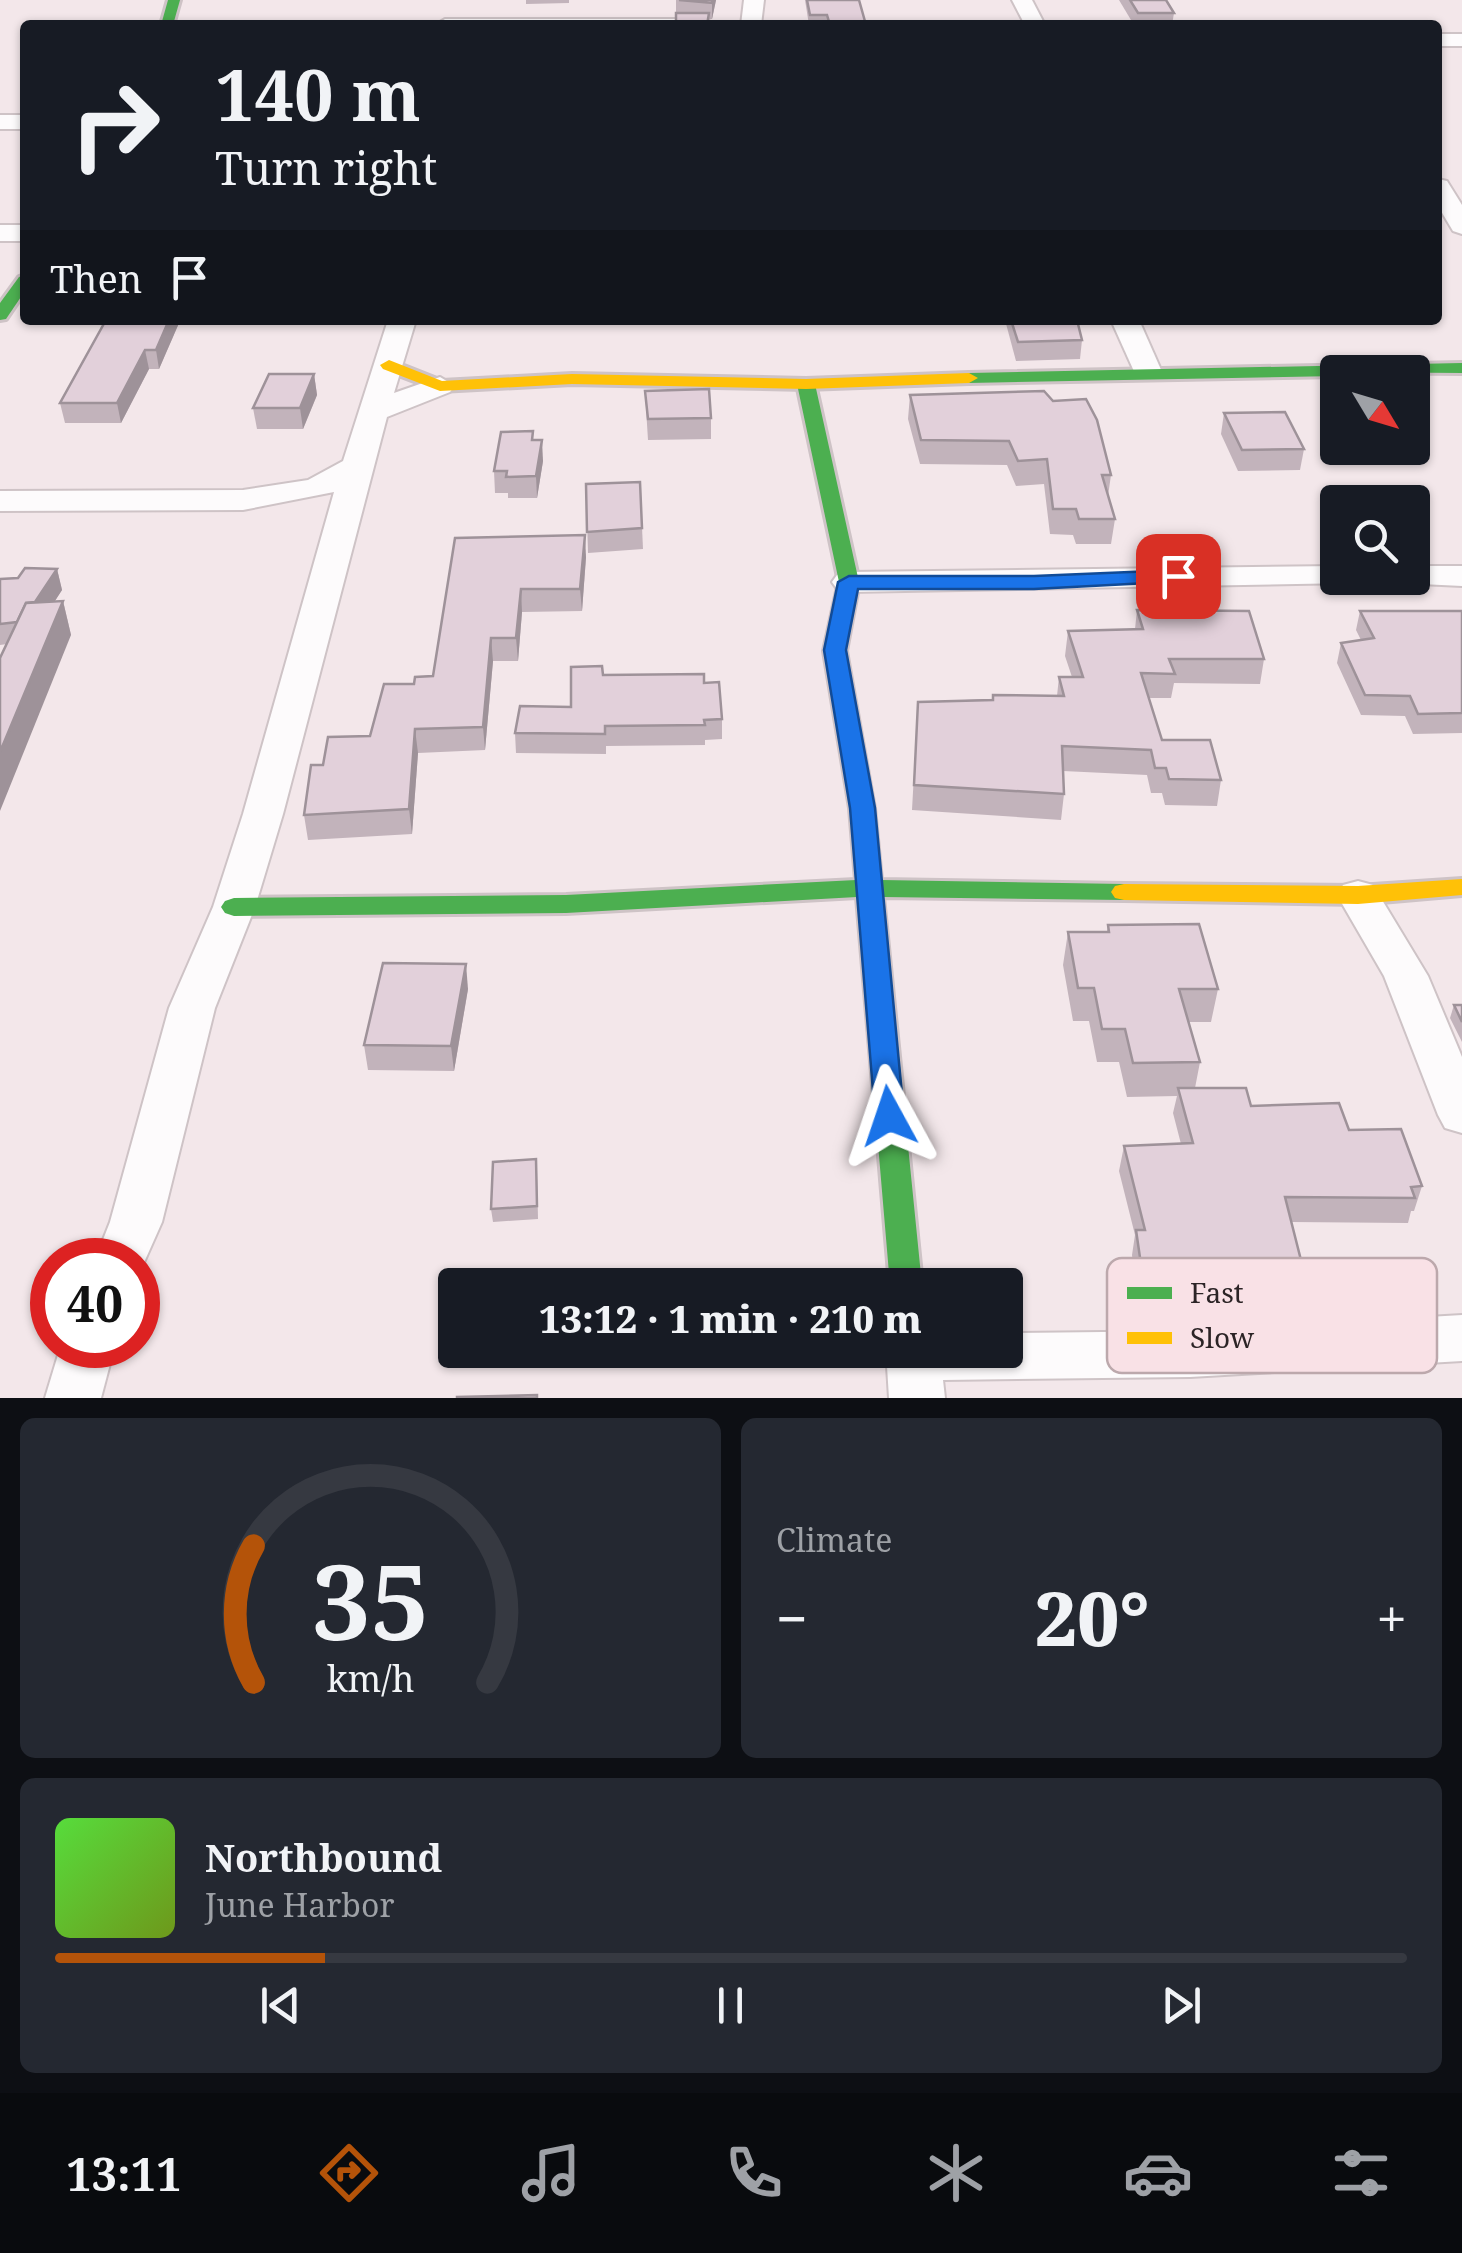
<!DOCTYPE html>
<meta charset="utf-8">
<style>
body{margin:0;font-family:"Noto Serif",serif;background:#242831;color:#f1f3f6;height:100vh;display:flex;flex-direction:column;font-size:38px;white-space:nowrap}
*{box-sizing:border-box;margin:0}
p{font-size:32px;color:#9ea1a6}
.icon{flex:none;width:55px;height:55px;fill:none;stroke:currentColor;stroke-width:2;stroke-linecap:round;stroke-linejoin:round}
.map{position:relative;height:1398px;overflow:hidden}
.drawer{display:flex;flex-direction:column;gap:20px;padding:20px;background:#0d0f14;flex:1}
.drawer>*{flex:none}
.hud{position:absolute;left:20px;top:20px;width:1422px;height:305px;border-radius:10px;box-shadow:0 2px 8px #0004;background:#171b24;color:#f1f3f6;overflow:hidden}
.needle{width:65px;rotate:128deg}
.buttons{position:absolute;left:1320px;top:355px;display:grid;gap:20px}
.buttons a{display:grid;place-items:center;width:110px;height:110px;border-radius:10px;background:#171b24;box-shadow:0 2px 8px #0004;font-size:50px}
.speed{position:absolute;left:30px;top:1238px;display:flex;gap:20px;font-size:50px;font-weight:700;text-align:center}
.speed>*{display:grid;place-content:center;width:130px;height:130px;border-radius:50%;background:#171b24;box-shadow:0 2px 8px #0004;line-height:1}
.speed .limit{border:15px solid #d22;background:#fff;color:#111}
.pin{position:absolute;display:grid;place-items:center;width:85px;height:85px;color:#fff;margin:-42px;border-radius:20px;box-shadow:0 5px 15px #0006}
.me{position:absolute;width:110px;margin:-55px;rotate:355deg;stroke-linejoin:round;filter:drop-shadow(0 0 8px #0008)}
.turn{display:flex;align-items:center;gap:35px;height:210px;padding:0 30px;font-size:45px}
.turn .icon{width:130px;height:130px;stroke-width:2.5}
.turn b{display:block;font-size:70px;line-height:85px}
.then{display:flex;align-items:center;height:95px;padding:0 30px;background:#0003;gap:20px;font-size:38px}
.big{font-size:75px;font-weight:800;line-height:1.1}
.drawer .tile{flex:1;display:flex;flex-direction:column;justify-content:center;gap:15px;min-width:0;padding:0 35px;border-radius:15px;background:#242831}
.drawer .dial{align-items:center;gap:0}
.dial svg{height:260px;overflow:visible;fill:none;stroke:#363941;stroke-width:7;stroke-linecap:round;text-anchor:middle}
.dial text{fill:#f1f3f6;stroke:none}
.song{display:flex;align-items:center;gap:30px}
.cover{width:120px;height:120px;border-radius:15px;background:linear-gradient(135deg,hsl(110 70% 55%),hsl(80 70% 35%))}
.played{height:10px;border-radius:5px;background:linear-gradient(90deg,#b45309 20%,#363941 20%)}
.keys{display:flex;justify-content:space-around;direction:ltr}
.heat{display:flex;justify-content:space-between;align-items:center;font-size:55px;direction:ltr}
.drawer .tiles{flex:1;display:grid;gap:20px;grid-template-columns:1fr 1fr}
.tile:last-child{grid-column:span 2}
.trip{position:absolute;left:438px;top:1268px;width:585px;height:100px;border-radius:10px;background:#171b24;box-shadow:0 2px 8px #0004;font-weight:800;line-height:100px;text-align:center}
.tab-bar{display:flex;height:160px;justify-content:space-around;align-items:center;background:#090b0e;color:#9ea1a6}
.tab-bar .icon{width:70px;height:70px}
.tab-bar .current{color:#b45309}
.tab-bar b{font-size:45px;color:#f1f3f6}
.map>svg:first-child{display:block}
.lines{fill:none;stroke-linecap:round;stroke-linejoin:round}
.street-casing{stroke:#cec3c6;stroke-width:4}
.fast-casing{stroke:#cec3c6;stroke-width:6}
.slow-casing{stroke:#cec3c6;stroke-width:6}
.street{fill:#fdfbfc;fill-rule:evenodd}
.fast{fill:#4caf50;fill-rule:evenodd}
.slow{fill:#ffc107;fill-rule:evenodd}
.wall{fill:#c2b3bb}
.shaded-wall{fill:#9e9299}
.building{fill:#e2d0da;stroke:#9e9299;stroke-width:2.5}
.route{fill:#1a73e8;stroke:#114b97;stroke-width:2.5}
.key{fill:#f9e1e6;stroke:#bca8ac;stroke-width:2.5}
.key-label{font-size:28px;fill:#2c2426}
</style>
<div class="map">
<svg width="1462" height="1398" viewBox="0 0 1462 1398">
<rect width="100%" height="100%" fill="#f3e7ea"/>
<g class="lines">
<g class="street-casing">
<g id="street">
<path d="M 744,0 L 764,0 L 761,25 L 741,25 Z"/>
<path d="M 1012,0 L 1032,0 L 1045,25 L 1025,25 Z"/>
<path d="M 445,19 L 705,19 L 715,25 L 435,25 Z"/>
<rect x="1438" y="34" width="24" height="12"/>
<rect x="0" y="115" width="25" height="14"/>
<path d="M 1438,179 L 1447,181 L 1462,205 L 1462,234 L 1453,231 L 1438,206 Z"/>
<rect x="0" y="225" width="25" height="16"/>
<path d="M 388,320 L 416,320 L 394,393 L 440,377 L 455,386 L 450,392 L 387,417 L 283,814 L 255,907 L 215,1008 L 162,1222 L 138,1276 L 138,1260 L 95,1260 L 110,1222 L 169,1008 L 213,907 L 243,814 L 334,492 L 243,510 L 0,511 L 0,491 L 243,490 L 308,480 L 343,461 Z"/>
<path d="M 1111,320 L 1139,320 L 1162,372 L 1157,378 L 1137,378 Z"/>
<path d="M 1338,566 L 1338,578 L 1354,578 L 1350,583 L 849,592 L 837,589 L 832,582 L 837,575 L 849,572 Z"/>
<path d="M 1412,566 L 1462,566 L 1462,586 L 1400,583 L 1396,578 L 1412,578 Z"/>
<path d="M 1358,881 L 1373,885 L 1428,976 L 1462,1057 L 1462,1133 L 1445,1128 L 1438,1115 L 1384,976 L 1337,895 L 1343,885 Z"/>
<path d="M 1462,1315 L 1462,1361 L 1190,1377 L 943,1380 L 945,1398 L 889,1398 L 886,1350 L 1005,1350 L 1005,1333 L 1190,1331 Z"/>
<path d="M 61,1345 L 115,1345 L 101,1398 L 45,1398 Z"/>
</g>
</g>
<g class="fast-casing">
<g id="fast">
<path d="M 168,0 L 180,0 L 173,25 L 161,25 Z"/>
<path d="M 25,275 L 25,291 L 6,319 L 0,320 L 0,303 L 19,277 Z"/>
<path d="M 1462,363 L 1462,373 L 1338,372 L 1338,376 L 969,383 L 960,378 L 969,373 Z"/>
<path d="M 806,379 L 815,384 L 859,582 L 846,651 L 874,808 L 881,880 L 1124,884 L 1133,886 L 1137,892 L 1133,898 L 1124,900 L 883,897 L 922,1285 L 890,1285 L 857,897 L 566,913 L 234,916 L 225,913 L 221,907 L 225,901 L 234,898 L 566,895 L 856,880 L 850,808 L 824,651 L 839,582 L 797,384 Z"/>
</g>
</g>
<g class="slow-casing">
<g id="slow">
<path d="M 389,360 L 442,381 L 572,374 L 806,379 L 969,373 L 978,378 L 969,383 L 806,389 L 572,384 L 440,391 L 383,369 L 380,365 Z"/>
<path d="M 1462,879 L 1462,895 L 1358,904 L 1124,900 L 1115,898 L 1111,892 L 1115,886 L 1124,884 L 1358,886 Z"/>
</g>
</g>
<use href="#street" class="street"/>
<use href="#fast" class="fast"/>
<use href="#slow" class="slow"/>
</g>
<g class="wall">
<path d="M 526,0 L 569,0 L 569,3 L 526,4 Z"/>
<path d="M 676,0 L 716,0 L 712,19 L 676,25 Z"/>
<path d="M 805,0 L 859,0 L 866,25 L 809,25 Z"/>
<path d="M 1119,0 L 1166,0 L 1174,13 L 1172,25 L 1134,25 Z"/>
<path d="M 106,320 L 214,320 L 211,324 L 179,323 L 159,369 L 149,369 L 121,423 L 65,423 L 60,403 Z"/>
<path d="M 1005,320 L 1077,320 L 1082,340 L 1080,359 L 1016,361 Z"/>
<path d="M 314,374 L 317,395 L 303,429 L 257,429 L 253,408 Z"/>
<path d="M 645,391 L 711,418 L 711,439 L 648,440 Z"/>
<path d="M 910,395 L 1111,475 L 1108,496 L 1115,519 L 1111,544 L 1076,544 L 1073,535 L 1050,534 L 1044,484 L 1016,486 L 1007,465 L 920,464 L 908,419 Z"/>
<path d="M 1224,413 L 1304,449 L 1300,470 L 1238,471 L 1221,434 Z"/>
<path d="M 534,440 L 543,461 L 537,498 L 508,498 L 508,493 L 495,493 L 494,471 Z"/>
<path d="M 640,482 L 643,549 L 588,553 L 586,484 Z"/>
<path d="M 455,538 L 586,557 L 582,611 L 522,612 L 518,661 L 493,661 L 485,750 L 418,753 L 412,834 L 308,840 L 304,815 L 323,765 L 370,736 L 414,684 L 433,676 Z"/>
<path d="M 57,569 L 62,590 L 54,602 L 63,601 L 71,635 L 0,645 L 0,579 L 18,578 Z"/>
<path d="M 1137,610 L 1264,659 L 1260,684 L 1174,683 L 1171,698 L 1149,698 L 1162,740 L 1221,780 L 1217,806 L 1165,805 L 1162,793 L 1151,793 L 1147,775 L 1063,771 L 1064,794 L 1061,820 L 912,810 L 918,702 L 1057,696 L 1059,677 L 1072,677 L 1065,656 L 1068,631 L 1135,629 Z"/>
<path d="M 1360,611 L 1462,611 L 1462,733 L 1413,734 L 1405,716 L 1361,715 L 1337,663 L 1341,643 L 1361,640 L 1356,630 Z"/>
<path d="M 603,675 L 704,683 L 722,719 L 722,739 L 705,740 L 705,745 L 606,746 L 606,754 L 516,753 L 515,733 L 571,707 Z"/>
<path d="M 1108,925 L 1218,989 L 1211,1022 L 1188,1022 L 1200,1062 L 1195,1088 L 1251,1106 L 1349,1130 L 1422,1186 L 1414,1211 L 1411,1211 L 1408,1223 L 1291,1222 L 1304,1272 L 1297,1298 L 1289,1298 L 1284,1317 L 1240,1315 L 1238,1324 L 1195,1327 L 1144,1324 L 1139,1311 L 1132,1255 L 1135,1235 L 1119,1171 L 1124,1146 L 1181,1144 L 1173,1113 L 1177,1096 L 1127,1097 L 1119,1062 L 1097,1062 L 1089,1021 L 1073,1021 L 1063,965 L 1068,932 L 1107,932 Z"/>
<path d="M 468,989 L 454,1071 L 368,1070 L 364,1045 Z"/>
<path d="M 1454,1005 L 1462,1005 L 1462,1042 L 1450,1018 Z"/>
<path d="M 537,1172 L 538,1219 L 493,1222 L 491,1209 Z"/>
</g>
<g class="shaded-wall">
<path d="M 712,0 L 716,0 L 712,19 Z"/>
<path d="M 169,320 L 179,320 L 179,323 L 159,369 L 156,350 Z"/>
<path d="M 145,350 L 149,369 L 121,423 L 117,403 Z"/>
<path d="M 314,374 L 317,395 L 303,429 L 300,408 Z"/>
<path d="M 542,440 L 543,461 L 537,498 L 536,476 Z"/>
<path d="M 585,535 L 586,557 L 582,611 L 580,589 Z"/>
<path d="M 57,569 L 62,590 L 28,643 L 23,622 Z"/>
<path d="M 521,589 L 522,612 L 518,661 L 516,638 Z"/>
<path d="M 63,601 L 71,635 L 0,811 L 0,752 Z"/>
<path d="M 491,638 L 493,661 L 485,750 L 483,727 Z"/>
<path d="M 415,729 L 418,753 L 412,834 L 409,809 Z"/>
<path d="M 466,964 L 468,989 L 454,1071 L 451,1046 Z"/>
</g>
<g class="building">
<path d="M 679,0 L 712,0 L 712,3 Z"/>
<path d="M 807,0 L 859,0 L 866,25 L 830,25 L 827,15 L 810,15 Z"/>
<path d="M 1130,0 L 1166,0 L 1174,13 L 1138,13 Z"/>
<path d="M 676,13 L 709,13 L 707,25 L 676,25 Z"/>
<path d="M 106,320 L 169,320 L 156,350 L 145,350 L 117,403 L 60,403 Z"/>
<path d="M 1011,320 L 1077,320 L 1082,340 L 1018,342 Z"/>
<path d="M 269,374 L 314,374 L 300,408 L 253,408 Z"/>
<path d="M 709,389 L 711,418 L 648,419 L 645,391 Z"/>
<path d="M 1044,391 L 1053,401 L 1086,399 L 1097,420 L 1111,475 L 1102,475 L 1115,519 L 1079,519 L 1076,509 L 1053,509 L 1047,459 L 1018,461 L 1009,441 L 921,440 L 910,395 Z"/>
<path d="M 1285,412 L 1304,449 L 1242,450 L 1224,413 Z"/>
<path d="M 533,431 L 532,440 L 542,440 L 536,476 L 506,477 L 507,471 L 494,471 L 501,432 Z"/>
<path d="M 640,482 L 642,528 L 587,532 L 586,484 Z"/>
<path d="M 585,535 L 580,589 L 521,589 L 516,638 L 491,638 L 483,727 L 415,729 L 409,809 L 304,815 L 311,765 L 323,765 L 328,737 L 370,736 L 384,684 L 414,684 L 415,677 L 433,676 L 455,538 Z"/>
<path d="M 25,568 L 57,569 L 35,602 L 26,603 L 17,622 L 0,624 L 0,579 L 18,578 Z"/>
<path d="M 63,601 L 0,752 L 0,658 L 26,603 Z"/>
<path d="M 1137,610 L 1249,611 L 1264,659 L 1169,659 L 1175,674 L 1141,673 L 1162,740 L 1210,740 L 1221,780 L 1169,779 L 1166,768 L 1155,768 L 1151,750 L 1062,746 L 1064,794 L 914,785 L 918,702 L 993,700 L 993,695 L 1064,696 L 1059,677 L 1083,677 L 1068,631 L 1143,629 Z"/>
<path d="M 1360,611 L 1462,611 L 1462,713 L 1418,714 L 1410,696 L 1365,695 L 1341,643 L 1374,638 Z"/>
<path d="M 602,666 L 603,675 L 704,674 L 704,683 L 719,682 L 722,719 L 704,720 L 705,725 L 605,726 L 605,734 L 515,733 L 520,706 L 571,707 L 571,667 Z"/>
<path d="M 1199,924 L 1218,989 L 1179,989 L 1200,1062 L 1133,1063 L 1125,1029 L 1102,1029 L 1094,988 L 1078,988 L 1068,932 L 1109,932 L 1108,925 Z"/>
<path d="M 383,963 L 466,964 L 451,1046 L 364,1045 Z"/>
<path d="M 1454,1005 L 1462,1005 L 1462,1022 Z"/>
<path d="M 1178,1088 L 1246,1088 L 1251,1106 L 1339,1103 L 1349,1130 L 1401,1129 L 1422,1186 L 1411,1187 L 1415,1198 L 1285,1197 L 1304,1272 L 1287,1272 L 1291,1292 L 1242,1290 L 1244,1299 L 1201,1301 L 1149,1299 L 1144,1285 L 1136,1230 L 1145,1230 L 1124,1146 L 1193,1143 Z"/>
<path d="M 536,1159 L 537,1206 L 491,1209 L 493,1162 Z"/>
<path d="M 537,1395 L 537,1398 L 457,1398 L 457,1397 Z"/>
</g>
<path class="route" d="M 1178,570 L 1189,576 L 1186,581 L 1034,589 L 858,589 L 846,650 L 875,808 L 904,1116 L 900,1124 L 879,1124 L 875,1116 L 850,808 L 824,650 L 838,582 L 849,576 L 1034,576 Z"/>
<rect x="1107" y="1258" width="330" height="115" rx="15" class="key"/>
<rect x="1127" y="1287" width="45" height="12" fill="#4caf50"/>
<rect x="1127" y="1332" width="45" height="12" fill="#ffc107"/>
<g class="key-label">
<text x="1190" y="1303">Fast</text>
<text x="1190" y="1348">Slow</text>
</g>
</svg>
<div class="buttons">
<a><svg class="needle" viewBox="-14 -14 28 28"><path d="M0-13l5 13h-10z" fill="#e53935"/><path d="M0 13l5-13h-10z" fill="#9ea1a6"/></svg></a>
<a><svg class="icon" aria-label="search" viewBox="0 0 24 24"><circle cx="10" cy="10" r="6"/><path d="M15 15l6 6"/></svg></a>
</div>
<div class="speed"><div class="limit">40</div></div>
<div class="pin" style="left:1178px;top:576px;background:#d93025"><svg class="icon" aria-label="arrive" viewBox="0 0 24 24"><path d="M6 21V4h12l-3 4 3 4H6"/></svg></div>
<svg class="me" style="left:889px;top:1116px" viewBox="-20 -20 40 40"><path d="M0-17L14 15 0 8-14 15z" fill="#1a73e8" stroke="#fff" stroke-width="4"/></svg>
<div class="trip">13:12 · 1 min · 210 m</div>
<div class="hud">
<div class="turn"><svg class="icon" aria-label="right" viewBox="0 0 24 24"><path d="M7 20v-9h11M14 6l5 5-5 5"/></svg><div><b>140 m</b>Turn right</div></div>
<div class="then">Then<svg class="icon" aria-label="arrive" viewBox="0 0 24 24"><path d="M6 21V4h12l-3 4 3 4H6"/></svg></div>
</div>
</div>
<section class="drawer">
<div class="tiles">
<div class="tile dial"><svg viewBox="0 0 100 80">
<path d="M14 69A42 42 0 1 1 86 69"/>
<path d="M14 69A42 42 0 0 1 14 27" stroke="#b45309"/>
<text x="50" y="56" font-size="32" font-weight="700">35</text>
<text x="50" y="72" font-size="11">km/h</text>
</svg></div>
<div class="tile"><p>Climate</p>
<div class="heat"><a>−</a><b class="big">20°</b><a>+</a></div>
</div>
<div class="tile">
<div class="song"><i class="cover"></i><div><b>Northbound</b><p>June Harbor</p></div></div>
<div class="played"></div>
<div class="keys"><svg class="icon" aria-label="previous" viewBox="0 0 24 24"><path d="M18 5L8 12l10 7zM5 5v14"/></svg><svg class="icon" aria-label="pause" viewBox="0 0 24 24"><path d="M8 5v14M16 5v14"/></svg><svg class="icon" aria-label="next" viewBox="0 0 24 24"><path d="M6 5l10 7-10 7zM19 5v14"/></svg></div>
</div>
</div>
</section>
<nav class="tab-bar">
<b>13:11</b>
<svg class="icon current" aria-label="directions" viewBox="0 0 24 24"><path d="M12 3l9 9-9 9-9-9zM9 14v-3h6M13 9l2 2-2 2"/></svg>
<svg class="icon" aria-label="music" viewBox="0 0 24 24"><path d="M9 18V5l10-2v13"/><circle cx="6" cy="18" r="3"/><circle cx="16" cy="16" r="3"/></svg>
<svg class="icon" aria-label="phone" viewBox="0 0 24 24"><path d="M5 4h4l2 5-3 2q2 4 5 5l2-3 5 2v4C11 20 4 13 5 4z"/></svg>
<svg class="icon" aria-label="climate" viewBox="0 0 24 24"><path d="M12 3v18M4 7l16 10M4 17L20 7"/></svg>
<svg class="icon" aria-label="car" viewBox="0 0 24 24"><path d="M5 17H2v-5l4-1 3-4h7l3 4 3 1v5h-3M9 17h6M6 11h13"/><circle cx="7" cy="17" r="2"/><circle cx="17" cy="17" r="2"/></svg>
<svg class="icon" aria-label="filters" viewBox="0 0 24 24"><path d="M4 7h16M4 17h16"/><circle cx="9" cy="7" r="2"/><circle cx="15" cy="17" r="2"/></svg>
</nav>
